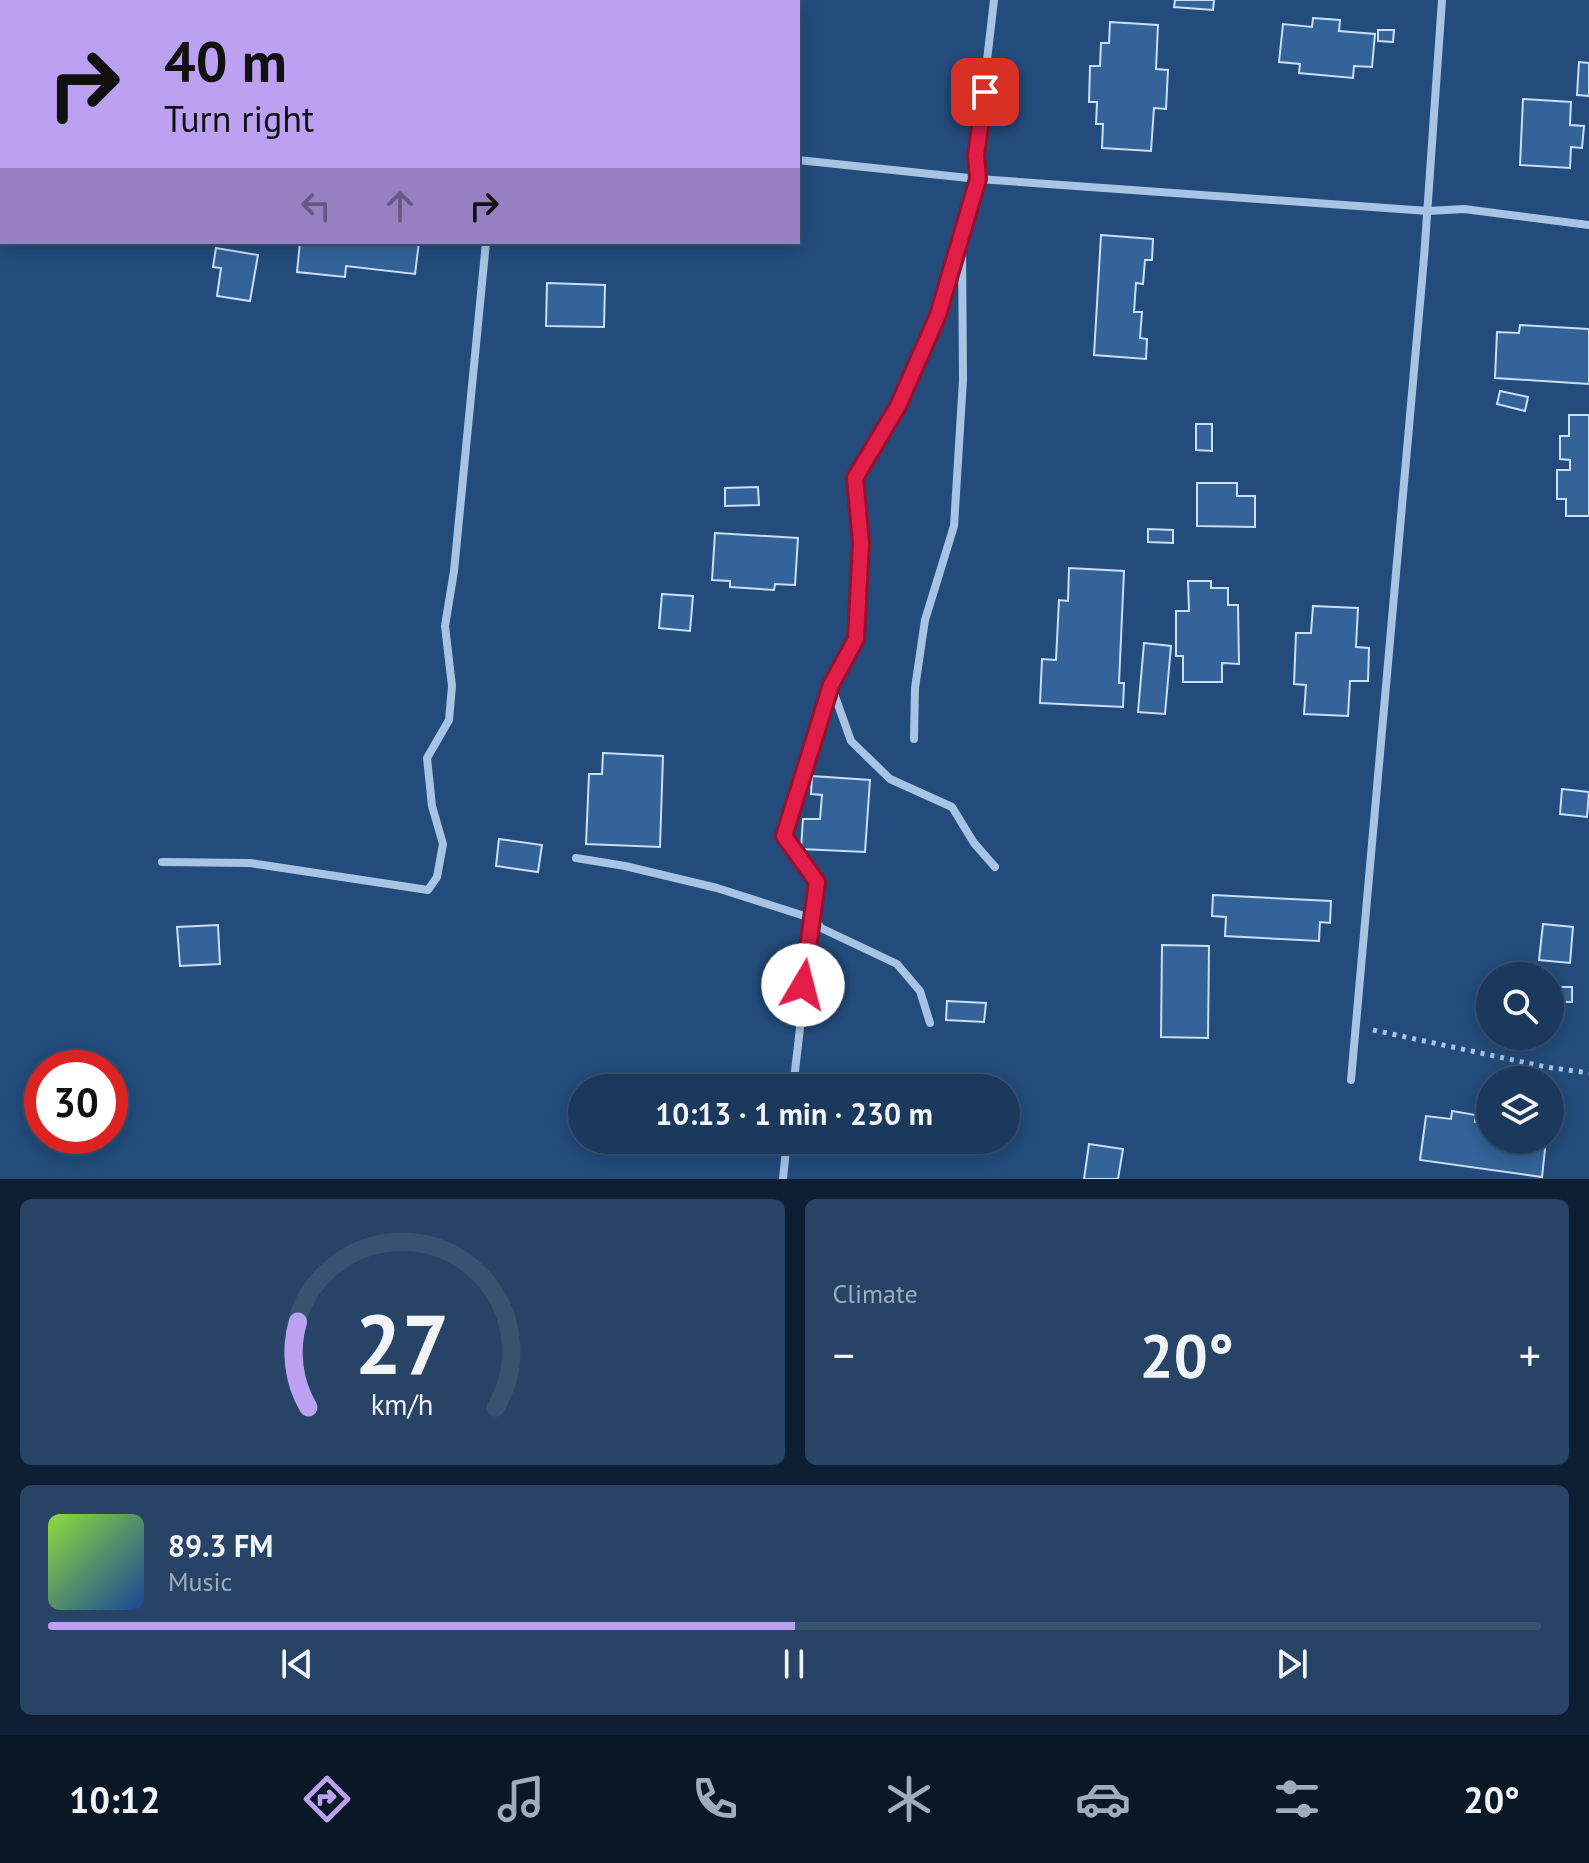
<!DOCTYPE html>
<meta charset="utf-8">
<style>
body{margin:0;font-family:"PT Sans",sans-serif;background:#274466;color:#f1f3f6;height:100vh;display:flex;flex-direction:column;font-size:30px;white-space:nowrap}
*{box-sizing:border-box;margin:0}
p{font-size:26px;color:#9facbc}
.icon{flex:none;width:44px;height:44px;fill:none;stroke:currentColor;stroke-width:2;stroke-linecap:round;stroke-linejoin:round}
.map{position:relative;height:1179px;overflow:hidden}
.panel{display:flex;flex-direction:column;gap:20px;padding:20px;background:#0e1f33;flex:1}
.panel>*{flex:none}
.banner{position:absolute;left:0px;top:0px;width:800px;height:244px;box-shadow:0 4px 20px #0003,0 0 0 2px #385372;background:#bca0f2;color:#111;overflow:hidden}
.controls{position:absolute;left:1476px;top:962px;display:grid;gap:16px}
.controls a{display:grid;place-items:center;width:88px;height:88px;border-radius:50%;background:#1a395d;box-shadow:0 4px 20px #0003,0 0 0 2px #385372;font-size:40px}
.speed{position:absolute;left:24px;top:1050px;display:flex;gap:16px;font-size:40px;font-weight:700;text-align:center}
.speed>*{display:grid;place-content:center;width:104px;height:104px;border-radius:50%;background:#1a395d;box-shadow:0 4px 20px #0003,0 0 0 2px #385372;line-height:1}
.speed .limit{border:12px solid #d22;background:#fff;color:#111}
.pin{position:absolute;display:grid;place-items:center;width:68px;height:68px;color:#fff;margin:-34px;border-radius:16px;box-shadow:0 4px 12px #0006}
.me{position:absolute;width:88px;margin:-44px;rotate:8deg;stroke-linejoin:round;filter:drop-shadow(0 0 6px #0008)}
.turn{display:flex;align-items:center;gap:28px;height:168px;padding:0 32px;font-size:36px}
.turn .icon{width:104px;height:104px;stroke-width:2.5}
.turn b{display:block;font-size:56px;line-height:68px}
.lanes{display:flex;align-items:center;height:76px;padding:0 32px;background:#0003;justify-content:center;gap:40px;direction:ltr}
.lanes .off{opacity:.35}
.big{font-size:60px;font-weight:800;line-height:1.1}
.panel .widget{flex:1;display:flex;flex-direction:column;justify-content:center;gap:12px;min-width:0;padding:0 28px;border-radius:12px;background:#274466}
.panel .dial{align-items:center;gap:0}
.dial svg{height:208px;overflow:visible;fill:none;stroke:#385372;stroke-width:7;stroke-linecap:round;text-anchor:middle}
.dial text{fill:#f1f3f6;stroke:none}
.song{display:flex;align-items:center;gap:24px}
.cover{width:96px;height:96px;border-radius:12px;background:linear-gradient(135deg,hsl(90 70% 55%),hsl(220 70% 35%))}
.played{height:8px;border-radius:4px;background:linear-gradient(90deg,#bca0f2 50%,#385372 50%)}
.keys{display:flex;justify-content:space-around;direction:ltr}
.heat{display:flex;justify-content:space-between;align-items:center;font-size:44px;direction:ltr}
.panel .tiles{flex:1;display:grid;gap:20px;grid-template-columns:1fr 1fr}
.widget:last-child{grid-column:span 2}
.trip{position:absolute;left:568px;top:1074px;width:452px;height:80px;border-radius:40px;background:#1a395d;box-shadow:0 4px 20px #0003,0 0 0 2px #385372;font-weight:800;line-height:80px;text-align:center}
.menu{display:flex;height:128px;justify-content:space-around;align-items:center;background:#0a1725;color:#9facbc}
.menu .icon{width:56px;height:56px}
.menu .selected{color:#bca0f2}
.menu b{font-size:36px;color:#f1f3f6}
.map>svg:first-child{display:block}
.building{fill:#336399;stroke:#cadef4;stroke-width:2}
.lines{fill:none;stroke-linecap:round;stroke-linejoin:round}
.path{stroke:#a7c4e5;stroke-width:5;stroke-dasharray:4 6;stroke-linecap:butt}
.minor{stroke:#a7c4e5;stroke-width:8}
.route-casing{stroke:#92132f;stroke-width:20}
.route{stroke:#e11d48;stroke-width:14}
</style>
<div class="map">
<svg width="1589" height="1179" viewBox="0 0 1589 1179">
<rect width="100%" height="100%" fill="#234c7c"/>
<g class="building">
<path d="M 1175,0 L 1214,0 L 1213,10 L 1174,7 Z"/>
<path d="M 1313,18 L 1340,20 L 1339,31 L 1375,34 L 1372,67 L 1354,66 L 1353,78 L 1299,73 L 1300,64 L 1279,62 L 1283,24 L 1312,27 Z"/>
<path d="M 1110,22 L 1158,25 L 1156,69 L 1168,70 L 1166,109 L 1154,108 L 1151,151 L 1102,148 L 1103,124 L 1096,124 L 1097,102 L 1089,102 L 1090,66 L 1100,66 L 1101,43 L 1109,43 Z"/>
<path d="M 1378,30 L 1394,30 L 1393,42 L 1378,41 Z"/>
<path d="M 1579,62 L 1589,63 L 1589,96 L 1577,95 Z"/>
<path d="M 1523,99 L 1571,102 L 1570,125 L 1584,126 L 1582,148 L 1571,147 L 1570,168 L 1520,165 Z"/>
<path d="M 1101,235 L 1153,239 L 1152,260 L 1145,260 L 1143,284 L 1136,283 L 1134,312 L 1142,312 L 1140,338 L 1147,339 L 1146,359 L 1094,355 Z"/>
<path d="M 300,242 L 419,242 L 415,274 L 346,266 L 345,277 L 297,272 Z"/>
<path d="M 216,248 L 258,255 L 250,301 L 217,296 L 221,268 L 213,267 Z"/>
<path d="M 547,283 L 605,285 L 604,327 L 546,326 Z"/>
<path d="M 1520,325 L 1589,329 L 1589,384 L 1495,378 L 1497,332 L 1519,333 Z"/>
<path d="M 1500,391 L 1528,397 L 1525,411 L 1497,404 Z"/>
<path d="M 1569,415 L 1589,415 L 1589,516 L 1566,516 L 1566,499 L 1557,499 L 1557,470 L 1570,470 L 1570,460 L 1560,459 L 1560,436 L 1569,436 Z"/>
<path d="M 1196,424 L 1212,424 L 1212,451 L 1196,450 Z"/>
<path d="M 1197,483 L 1237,483 L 1237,496 L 1255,496 L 1255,527 L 1197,526 Z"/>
<path d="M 758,487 L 759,505 L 725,506 L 725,488 Z"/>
<path d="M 1148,529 L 1173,530 L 1173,543 L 1148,542 Z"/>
<path d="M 715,533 L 798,538 L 795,585 L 775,584 L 774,590 L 730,587 L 730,581 L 712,580 Z"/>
<path d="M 1069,568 L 1124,571 L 1119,683 L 1124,683 L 1123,707 L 1040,703 L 1042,659 L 1056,660 L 1059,600 L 1068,601 Z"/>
<path d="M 1188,581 L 1211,581 L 1211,588 L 1228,588 L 1228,605 L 1238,605 L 1239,664 L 1222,663 L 1222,682 L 1183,682 L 1183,656 L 1176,656 L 1176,611 L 1189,611 Z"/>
<path d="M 662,594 L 693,596 L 690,631 L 659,628 Z"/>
<path d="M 1313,606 L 1358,608 L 1356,647 L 1369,648 L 1368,681 L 1350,681 L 1348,716 L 1304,714 L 1306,685 L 1294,684 L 1296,633 L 1311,633 Z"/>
<path d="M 1144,643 L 1171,646 L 1165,714 L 1138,712 Z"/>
<path d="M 603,753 L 663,756 L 660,847 L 586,844 L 589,774 L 602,774 Z"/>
<path d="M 812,776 L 870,780 L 865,852 L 801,849 L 803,819 L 820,819 L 822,795 L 811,794 Z"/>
<path d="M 1562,789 L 1589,792 L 1587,817 L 1560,814 Z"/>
<path d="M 499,839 L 542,845 L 538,872 L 496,866 Z"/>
<path d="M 1213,895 L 1331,901 L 1330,923 L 1320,922 L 1319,941 L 1225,936 L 1226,917 L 1212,916 Z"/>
<path d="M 1543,924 L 1573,927 L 1570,963 L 1539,960 Z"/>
<path d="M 218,925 L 220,964 L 180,966 L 177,927 Z"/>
<path d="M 1162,945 L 1209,946 L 1208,1038 L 1161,1037 Z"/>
<path d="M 1561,987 L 1572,987 L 1572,1002 L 1560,1002 Z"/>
<path d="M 947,1001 L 986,1003 L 984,1022 L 946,1020 Z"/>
<path d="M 1452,1111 L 1476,1115 L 1475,1122 L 1490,1124 L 1490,1140 L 1546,1140 L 1542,1177 L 1420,1160 L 1426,1116 L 1451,1119 Z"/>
<path d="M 1089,1144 L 1123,1149 L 1118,1179 L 1084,1179 Z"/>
</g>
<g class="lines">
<path class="path" d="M 1373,1030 L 1546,1067 L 1589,1073"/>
<g class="minor">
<path d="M 231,0 L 234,2"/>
<path d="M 798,160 L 978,179 L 976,155 L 994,0"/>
<path d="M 959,247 L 938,315 L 898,406 L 855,478 L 861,543 L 856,639 L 831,685 L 851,741 L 890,779 L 952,807 L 974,843 L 995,867"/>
<path d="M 914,739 L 915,688 L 925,620 L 954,526 L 963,380 L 962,239 L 978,179 L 1428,211 L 1464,209 L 1589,225"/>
<path d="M 576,858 L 625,866 L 717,888 L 814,919 L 821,928 L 897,964 L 920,991 L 930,1023"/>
<path d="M 162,862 L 250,863 L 428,890 L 437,877 L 443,844 L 432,806 L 427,758 L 449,720 L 452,686 L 445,626 L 454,571 L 486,242"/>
<path d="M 1351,1080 L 1424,258 L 1442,0"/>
<path d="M 793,1088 L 817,882 L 784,836 L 831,685"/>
<path d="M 783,1179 L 787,1140"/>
</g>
</g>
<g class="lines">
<g class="route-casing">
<path id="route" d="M 803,985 L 817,882 L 784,836 L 831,685 L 856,639 L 861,543 L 855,478 L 898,406 L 938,315 L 978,179 L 976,155 L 985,92"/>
</g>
<use href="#route" class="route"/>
</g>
</svg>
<div class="controls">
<a><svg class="icon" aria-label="search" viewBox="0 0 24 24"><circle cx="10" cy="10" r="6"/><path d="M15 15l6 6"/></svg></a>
<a><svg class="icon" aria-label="layers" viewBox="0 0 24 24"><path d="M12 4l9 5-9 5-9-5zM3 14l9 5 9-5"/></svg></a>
</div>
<div class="speed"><div class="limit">30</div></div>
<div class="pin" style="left:985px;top:92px;background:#d93025"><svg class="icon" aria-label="arrive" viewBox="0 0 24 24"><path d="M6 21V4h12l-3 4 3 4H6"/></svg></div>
<svg class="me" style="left:803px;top:985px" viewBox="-20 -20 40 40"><circle r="19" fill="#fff"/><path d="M0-13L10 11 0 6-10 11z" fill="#e11d48"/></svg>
<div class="trip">10:13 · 1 min · 230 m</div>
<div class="banner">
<div class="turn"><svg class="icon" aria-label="right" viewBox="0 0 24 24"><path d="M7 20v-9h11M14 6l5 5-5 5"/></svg><div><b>40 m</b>Turn right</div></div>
<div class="lanes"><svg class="icon off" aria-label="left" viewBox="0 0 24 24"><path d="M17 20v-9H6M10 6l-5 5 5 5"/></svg><svg class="icon off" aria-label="ahead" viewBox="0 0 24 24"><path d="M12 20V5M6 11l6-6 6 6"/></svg><svg class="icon" aria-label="right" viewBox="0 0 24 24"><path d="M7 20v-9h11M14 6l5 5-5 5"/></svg></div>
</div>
</div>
<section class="panel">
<div class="tiles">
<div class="widget dial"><svg viewBox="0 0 100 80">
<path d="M14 69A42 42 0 1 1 86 69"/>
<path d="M14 69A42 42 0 0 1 10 36" stroke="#bca0f2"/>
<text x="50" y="56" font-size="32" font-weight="700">27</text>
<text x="50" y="72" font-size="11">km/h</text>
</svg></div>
<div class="widget"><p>Climate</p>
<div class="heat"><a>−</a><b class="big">20°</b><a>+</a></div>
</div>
<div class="widget">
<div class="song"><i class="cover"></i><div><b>89.3 FM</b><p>Music</p></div></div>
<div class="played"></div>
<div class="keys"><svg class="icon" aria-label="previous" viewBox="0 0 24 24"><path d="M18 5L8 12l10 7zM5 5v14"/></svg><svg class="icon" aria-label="pause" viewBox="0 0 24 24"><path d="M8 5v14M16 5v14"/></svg><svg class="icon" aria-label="next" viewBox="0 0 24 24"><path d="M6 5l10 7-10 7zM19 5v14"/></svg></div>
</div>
</div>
</section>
<nav class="menu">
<b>10:12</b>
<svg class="icon selected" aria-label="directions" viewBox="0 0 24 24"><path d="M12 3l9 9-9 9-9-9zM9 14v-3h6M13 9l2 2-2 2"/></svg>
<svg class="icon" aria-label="music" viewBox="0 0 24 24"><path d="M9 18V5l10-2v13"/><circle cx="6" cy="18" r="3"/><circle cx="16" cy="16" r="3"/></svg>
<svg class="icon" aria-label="phone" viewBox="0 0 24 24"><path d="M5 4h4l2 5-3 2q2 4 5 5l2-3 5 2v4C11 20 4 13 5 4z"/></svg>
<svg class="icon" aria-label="climate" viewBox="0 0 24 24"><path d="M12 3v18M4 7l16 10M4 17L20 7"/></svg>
<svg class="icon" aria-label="car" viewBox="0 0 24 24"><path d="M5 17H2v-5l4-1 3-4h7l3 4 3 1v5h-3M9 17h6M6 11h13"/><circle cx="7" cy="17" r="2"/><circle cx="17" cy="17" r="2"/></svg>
<svg class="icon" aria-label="filters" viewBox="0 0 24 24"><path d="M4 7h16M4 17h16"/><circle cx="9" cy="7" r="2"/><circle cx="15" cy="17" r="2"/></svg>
<b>20°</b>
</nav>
